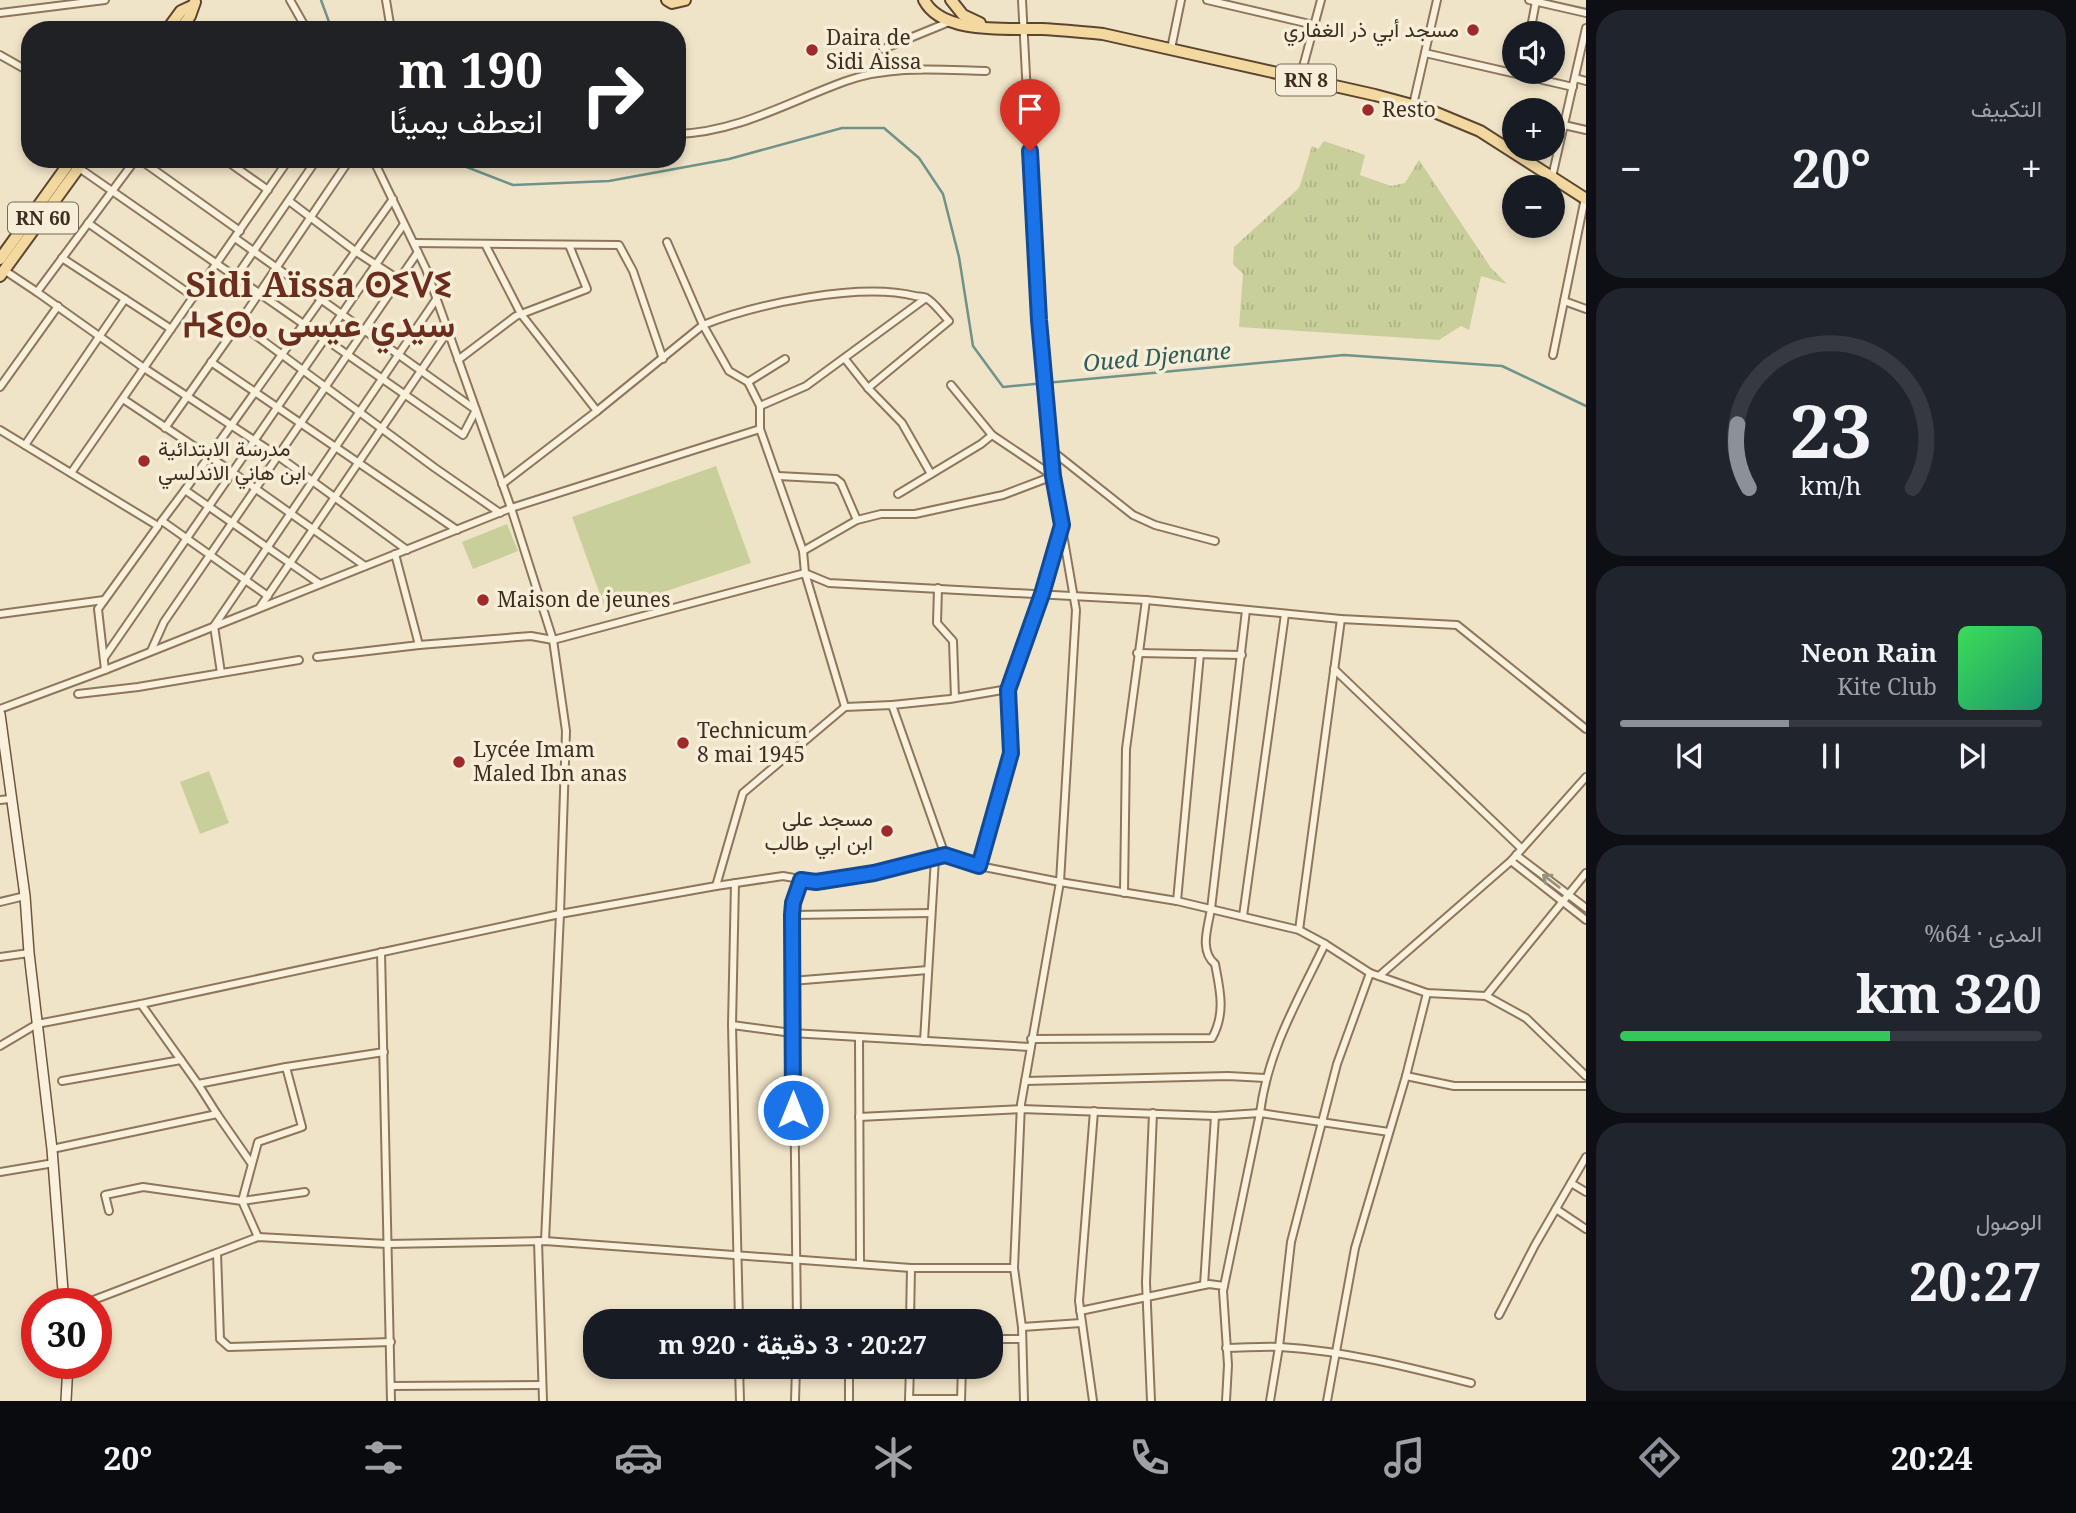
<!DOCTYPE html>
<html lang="ar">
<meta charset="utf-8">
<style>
body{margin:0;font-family:"Noto Serif",Vazirmatn,"Noto Sans Tifinagh",serif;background:#20242c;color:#f1f3f6;direction:rtl;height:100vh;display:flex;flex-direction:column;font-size:26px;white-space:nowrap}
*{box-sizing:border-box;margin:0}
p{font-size:23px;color:#9ea1a6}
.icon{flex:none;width:38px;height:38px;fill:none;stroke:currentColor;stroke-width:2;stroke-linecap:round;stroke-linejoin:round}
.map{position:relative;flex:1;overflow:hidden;direction:ltr}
.drawer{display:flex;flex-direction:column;gap:10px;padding:10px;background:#0d0f14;width:490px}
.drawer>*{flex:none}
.banner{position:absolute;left:21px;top:21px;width:665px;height:147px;border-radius:28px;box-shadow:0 4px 10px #0003;direction:rtl;background:#202124;color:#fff;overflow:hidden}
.fabs{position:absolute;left:1502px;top:21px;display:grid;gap:14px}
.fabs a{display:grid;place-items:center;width:63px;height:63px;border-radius:50%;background:#171b24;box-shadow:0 4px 10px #0003;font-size:35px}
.speed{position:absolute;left:21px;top:1288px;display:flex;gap:14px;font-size:35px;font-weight:700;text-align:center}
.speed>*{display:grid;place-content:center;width:91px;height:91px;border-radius:50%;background:#171b24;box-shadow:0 4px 10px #0003;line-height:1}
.speed .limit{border:10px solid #d22;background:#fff;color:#111}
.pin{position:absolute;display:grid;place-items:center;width:60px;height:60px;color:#fff;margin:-72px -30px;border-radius:50% 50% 50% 0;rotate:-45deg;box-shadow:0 0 7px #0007}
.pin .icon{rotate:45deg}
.me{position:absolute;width:77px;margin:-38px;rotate:0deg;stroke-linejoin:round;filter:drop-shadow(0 0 5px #0008)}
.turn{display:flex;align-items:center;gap:24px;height:147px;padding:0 28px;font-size:32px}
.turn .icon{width:91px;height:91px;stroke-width:2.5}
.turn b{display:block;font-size:49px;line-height:60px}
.big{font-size:52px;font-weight:700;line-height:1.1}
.drawer .card{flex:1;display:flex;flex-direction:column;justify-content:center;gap:10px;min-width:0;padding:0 24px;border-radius:28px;background:#20242c}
.drawer .dial{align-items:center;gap:0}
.dial svg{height:182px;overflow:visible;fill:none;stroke:#363941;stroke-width:7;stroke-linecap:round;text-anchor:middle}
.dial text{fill:#f1f3f6;stroke:none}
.song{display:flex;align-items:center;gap:21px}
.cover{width:84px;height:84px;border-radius:10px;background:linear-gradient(135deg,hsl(130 70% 55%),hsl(160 70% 35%))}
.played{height:7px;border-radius:4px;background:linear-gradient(90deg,#8c9099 40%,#363941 40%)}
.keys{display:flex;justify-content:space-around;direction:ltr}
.heat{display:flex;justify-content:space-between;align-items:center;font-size:38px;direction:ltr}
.charge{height:10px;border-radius:5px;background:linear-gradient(90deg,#34c759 64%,#363941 0)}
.trip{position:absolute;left:583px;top:1309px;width:420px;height:70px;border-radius:28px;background:#171b24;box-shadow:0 4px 10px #0003;font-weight:700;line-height:70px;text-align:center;direction:rtl}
.menu{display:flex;height:112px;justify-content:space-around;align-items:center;background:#090b0e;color:#9ea1a6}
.menu .icon{width:49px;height:49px}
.menu .on{color:#8c9099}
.menu b{font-size:32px;color:#f1f3f6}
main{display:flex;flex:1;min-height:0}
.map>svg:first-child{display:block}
.grass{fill:url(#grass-tufts)}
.pitch{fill:#c9cf9b}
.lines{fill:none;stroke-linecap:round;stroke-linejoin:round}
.stream{stroke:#6f938a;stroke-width:2.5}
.street-casing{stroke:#8d765c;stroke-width:10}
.secondary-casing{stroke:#6f573f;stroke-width:12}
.primary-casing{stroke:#5b4430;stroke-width:14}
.street{stroke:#faf1dc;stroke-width:6}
.secondary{stroke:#faf1dc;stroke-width:9}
.primary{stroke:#f3d9a0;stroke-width:10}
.oneway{stroke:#9c907e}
.route-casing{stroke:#114b97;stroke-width:18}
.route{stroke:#1a73e8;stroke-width:12}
.poi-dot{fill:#9e2a2b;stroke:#f7eed8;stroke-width:2.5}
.labels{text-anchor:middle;stroke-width:7;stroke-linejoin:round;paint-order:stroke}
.shield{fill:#f7eed8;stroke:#756857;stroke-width:2}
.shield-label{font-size:19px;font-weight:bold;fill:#3d2e20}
.poi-label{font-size:21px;fill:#3d2e20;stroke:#f7eed8;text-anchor:start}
.water-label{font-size:23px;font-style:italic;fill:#2f5d5a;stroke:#f7eed8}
.town-label{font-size:35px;font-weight:bold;fill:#6b2e1e;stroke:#f7eed8}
</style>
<main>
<section class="drawer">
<div class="card"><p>التكييف</p>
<div class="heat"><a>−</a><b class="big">20°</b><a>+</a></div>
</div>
<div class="card dial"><svg viewBox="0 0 100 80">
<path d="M14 69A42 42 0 1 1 86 69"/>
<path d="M14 69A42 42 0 0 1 9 41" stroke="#8c9099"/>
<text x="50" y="56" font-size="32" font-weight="700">23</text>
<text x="50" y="72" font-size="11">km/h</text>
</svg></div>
<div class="card">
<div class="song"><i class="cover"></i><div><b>Neon Rain</b><p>Kite Club</p></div></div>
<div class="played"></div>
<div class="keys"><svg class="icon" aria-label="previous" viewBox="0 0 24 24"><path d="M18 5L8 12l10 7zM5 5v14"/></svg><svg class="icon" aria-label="pause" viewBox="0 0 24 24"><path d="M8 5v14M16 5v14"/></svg><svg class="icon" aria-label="next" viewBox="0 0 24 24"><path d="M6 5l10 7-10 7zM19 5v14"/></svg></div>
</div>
<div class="card"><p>المدى · 64%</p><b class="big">320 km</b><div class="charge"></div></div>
<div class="card"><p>الوصول</p><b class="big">20:27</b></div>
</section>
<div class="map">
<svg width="1586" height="1401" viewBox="0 0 1586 1401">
<defs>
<pattern id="grass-tufts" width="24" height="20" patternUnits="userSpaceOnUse" patternTransform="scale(1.75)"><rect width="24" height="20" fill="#c9cf9b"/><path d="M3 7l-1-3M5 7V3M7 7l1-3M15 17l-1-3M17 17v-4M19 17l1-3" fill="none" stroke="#aeb285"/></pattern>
</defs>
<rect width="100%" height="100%" fill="#f0e4c8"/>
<path class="grass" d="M 1324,141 L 1365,155 L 1360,175 L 1391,186 L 1405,183 L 1419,160 L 1491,268 L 1507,284 L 1481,276 L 1469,330 L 1461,326 L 1439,340 L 1239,327 L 1243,274 L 1233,264 L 1234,247 L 1299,188 L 1312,146 L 1318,149 Z"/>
<g class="pitch">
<path d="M 716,466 L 751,563 L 606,611 L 572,517 Z"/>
<path d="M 507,524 L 518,551 L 473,569 L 462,542 Z"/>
<path d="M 209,771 L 229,823 L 200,834 L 180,782 Z"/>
</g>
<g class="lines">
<g class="stream">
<path d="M 321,0 L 332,30"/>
<path d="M 446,159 L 513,185 L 609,181 L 729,159 L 842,128 L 884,128 L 919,158 L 943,194 L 959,257 L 973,346 L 1003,387 L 1344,355 L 1502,366 L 1586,406"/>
</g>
<g class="street-casing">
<g id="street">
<path d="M 290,0 L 307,30"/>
<path d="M 386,0 L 391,30"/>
<path d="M 1022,0 L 1039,320 L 1053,476 L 1076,610 L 1060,882 L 1021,1104 L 1014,1268 L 1022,1327 L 1024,1401"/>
<path d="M 1207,0 L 1314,25"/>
<path d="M 1529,0 L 1586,13"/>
<path d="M 0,13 L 105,0"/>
<path d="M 1530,33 L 1536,1"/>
<path d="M 883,49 L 949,22"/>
<path d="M 1171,49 L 1181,0"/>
<path d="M 1425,53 L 1573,87"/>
<path d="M 0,55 L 30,72"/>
<path d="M 1300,78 L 1321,0"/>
<path d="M 1575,78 L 1586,81"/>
<path d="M 1413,105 L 1437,0"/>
<path d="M 1564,125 L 1586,130"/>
<path d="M 677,134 C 739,132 790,101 846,81 C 892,65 939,70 986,71"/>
<path d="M 136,159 L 37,292 L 144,368 L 278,456 L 407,550"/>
<path d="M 139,159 L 240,231"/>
<path d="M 224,159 L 268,190"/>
<path d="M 373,159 L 426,269 L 511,508 L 553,640 L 566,731 L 560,914 L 545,1241"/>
<path d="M 79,168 L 463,435 L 476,410 L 235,238"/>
<path d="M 1552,177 L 1586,28"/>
<path d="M 289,201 L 355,251 L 398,279"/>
<path d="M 88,223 L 194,297"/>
<path d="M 414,243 L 619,245 L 633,271 L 663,359"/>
<path d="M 486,246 L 521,314 L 597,411 L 703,325 L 667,242"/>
<path d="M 62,258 L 171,329"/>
<path d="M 4,270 L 37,292"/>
<path d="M 236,277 L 317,159"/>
<path d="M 1564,301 L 1586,309"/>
<path d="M 239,323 L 350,159"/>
<path d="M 1553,355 L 1585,198"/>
<path d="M 845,359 L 868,388 L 902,423 L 931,474"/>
<path d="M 458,360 L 516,316 L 587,289 L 569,245"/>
<path d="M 211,362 L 457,530"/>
<path d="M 748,382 L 785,359"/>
<path d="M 951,385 L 992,435 L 1053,476"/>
<path d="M 0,387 L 58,306"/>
<path d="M 123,399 L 225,467 L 365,566"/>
<path d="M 760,406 L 806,386 L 926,298"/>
<path d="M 165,428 L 239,323 L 435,468 L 500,513"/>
<path d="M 760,429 L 760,406 L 748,382 L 729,371 L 703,325 C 756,304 860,282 915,296 C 919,297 923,296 926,298 C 934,302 942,314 949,321 L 868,388"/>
<path d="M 0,430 L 158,526 L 98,609 L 105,670"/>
<path d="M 25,445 L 125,299"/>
<path d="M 1051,450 L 1133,515 L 1155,525 L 1215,541"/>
<path d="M 71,473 L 289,159"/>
<path d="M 778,476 L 836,479 L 841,483 L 857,520"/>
<path d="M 502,484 L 597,411"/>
<path d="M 898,494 L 981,444 L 992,435"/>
<path d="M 162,521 L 268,596"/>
<path d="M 161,522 L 185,490"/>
<path d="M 803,551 L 857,520 L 881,514 L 915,514 L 1003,495 L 1053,476"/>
<path d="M 395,554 L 419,645"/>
<path d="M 320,584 L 185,490 L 393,199"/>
<path d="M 938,588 L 937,623 L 953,641 L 955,698"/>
<path d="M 260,607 L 448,331"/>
<path d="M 0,614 L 104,600"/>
<path d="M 151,651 L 164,622 L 418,252"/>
<path d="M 1137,653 L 1242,655"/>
<path d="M 317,657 L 419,645 L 531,636 L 553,640 L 805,573 L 829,583 L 1146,600 L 1341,619 L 1457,625 L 1586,729"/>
<path d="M 104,658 L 404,224"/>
<path d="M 1334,669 L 1521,848"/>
<path d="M 221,673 L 214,626 L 437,298"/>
<path d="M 1008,689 L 1042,594 L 1061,529"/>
<path d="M 78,694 L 138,687 L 299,660"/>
<path d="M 892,705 L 950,699 L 1008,689 L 1011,753 L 979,866"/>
<path d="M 0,709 L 105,670 L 511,508 L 760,429 L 803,551 L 805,573 L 845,707"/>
<path d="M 0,800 L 10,799"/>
<path d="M 1516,855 L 1586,908"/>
<path d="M 1511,861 L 1586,920"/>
<path d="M 735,883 L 732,1025 L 739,1321"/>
<path d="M 716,886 L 783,876 L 816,882 L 875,873 L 945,855 L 979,866 L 1060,882 L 1177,901 L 1299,930 L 1325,944 L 1370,973 L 1427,993 L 1486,996 L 1526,1018 L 1586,1076"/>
<path d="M 1124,893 L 1126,749 L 1146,600"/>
<path d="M 1177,901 L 1200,654"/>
<path d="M 0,902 L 25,896"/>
<path d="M 792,915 L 931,913"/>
<path d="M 1243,916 L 1285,614"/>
<path d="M 1299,930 L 1341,619"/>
<path d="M 381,952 L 391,1401"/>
<path d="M 0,957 L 29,953"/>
<path d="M 1379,976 L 1511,861 L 1586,777"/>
<path d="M 791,981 L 928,970"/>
<path d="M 1486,996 L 1586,873"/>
<path d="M 141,1004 L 198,1084 L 286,1067 L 302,1127 L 258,1142 L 242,1201 L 258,1237"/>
<path d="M 732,1025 L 792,1033 L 859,1037"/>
<path d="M 1031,1039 L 1212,1038 C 1226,1013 1220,990 1215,964 C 1199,951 1208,927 1211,909 L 1246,610"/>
<path d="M 924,1041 L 935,858"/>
<path d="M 0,1046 L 37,1024 L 141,1004 L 560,914 L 716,886 L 743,793 L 845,707 L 892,705 L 945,855"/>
<path d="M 286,1067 L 384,1052"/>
<path d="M 1406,1076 L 1454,1086 L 1586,1086"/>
<path d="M 62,1081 L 181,1060"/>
<path d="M 1025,1081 L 1228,1076 L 1265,1078"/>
<path d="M 198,1084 L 217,1114"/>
<path d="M 859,1117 L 1021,1109 L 1215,1116 L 1260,1113 L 1389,1132"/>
<path d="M 52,1149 L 217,1114 L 251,1163"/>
<path d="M 0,1172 L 54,1163"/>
<path d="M 1571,1183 L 1586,1192"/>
<path d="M 1556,1209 L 1586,1229"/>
<path d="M 109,1211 L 105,1195 L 143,1187 L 242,1201 L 305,1192"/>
<path d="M 538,1241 L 543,1401"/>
<path d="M 217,1253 L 220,1339 L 229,1347 L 391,1342"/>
<path d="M 860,1264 L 859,1037 L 1030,1047"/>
<path d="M 1204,1285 L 1215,1116"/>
<path d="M 83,1304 L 258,1237 L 387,1244 L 545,1241 L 911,1268 L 1014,1268"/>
<path d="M 1080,1311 L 1209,1284 L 1224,1286"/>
<path d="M 1499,1315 L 1535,1245 L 1586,1157"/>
<path d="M 797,1321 L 792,915 L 793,903 L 801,879"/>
<path d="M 910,1321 L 911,1268"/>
<path d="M 1022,1327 L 1081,1323"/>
<path d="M 990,1339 L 1022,1339"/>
<path d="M 1226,1348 C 1244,1348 1263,1346 1280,1347 C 1346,1351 1408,1367 1471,1383"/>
<path d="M 739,1367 L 740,1401"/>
<path d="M 849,1367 L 849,1401"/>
<path d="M 391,1386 L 542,1385"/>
<path d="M 909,1399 L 961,1399"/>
<path d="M 909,1400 L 910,1367"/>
<path d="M 795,1401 L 796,1367"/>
<path d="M 961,1401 L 962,1367"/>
<path d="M 1093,1401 L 1079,1301 L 1094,1111"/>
<path d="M 1151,1401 L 1146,1282 L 1153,1113"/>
<path d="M 1226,1401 L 1228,1365 L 1223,1291 L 1260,1113 C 1268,1050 1298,1000 1325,944"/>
<path d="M 1270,1401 L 1279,1347 L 1291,1242 L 1337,1064 L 1370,973"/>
<path d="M 1327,1401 L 1355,1248 L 1406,1076 L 1427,993"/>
</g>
</g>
<g class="secondary-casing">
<g id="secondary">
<path d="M 0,714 L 25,896 L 29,953 L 52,1149 L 64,1304"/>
<path d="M 66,1401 L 68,1363"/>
</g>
</g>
<g class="primary-casing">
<g id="primary">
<path d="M 667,0 L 672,3 L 685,0"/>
<path d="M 924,0 C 942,35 1008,28 1042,29 C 1063,30 1083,32 1103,34 L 1375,95 L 1427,109 L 1480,131 L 1586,199"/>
<path d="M 951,0 L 963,15 L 980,23"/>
<path d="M 167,30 L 181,11 L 192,6"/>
<path d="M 180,30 L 190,16 L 195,2"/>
<path d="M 0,259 L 72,159"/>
<path d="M 0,276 L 85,159"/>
</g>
</g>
<use href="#street" class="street"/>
<use href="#secondary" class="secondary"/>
<use href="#primary" class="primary"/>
</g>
<defs><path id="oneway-shaft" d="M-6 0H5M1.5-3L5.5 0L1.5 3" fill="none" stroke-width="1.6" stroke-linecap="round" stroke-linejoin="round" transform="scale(1.75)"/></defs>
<use class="oneway" href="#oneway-shaft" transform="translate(1551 881) rotate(-143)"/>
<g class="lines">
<g class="route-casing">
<path id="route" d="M 793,1110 L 792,915 L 793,903 L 801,880 L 816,882 L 874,873 L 945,855 L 979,866 L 1011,753 L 1008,690 L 1042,594 L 1062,525 L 1053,476 L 1039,320 L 1030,151"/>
</g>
<use href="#route" class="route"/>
</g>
<g class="poi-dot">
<circle cx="1473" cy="30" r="7"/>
<circle cx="812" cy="50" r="7"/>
<circle cx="1368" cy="110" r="7"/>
<circle cx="144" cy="461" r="7"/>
<circle cx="483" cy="600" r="7"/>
<circle cx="683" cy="743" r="7"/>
<circle cx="459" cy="762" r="7"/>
<circle cx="887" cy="831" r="7"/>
</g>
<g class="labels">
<g class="shield">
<rect x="1276" y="64.5" width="60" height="31" rx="5"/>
<rect x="8" y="202.5" width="70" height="31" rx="5"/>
</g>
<g class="shield-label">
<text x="1306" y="87">RN 8</text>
<text x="43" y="225">RN 60</text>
</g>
<g class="poi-label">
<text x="1459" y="37" text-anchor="end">مسجد أبي ذر الغفاري</text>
<text x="826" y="45">Daira de<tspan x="826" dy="24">Sidi Aissa</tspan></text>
<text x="1382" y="117">Resto</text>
<text x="158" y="456">مدرسة الابتدائية<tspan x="158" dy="24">ابن هاني الاندلسي</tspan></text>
<text x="497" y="607">Maison de jeunes</text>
<text x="697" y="738">Technicum<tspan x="697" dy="24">8 mai 1945</tspan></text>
<text x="473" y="757">Lycée Imam<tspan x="473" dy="24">Maled Ibn anas</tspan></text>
<text x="873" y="826" text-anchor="end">مسجد علي<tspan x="873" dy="24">ابن ابي طالب</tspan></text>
</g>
<g class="water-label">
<text transform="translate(1157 357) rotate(-5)" y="8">Oued Djenane</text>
</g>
<g class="town-label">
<text x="319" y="297">Sidi Aïssa ⵙⵉⴸⵉ<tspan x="319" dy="40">ⵄⵉⵙⴰ سيدي عيسى</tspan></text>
</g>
</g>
</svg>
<div class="fabs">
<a><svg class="icon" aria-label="sound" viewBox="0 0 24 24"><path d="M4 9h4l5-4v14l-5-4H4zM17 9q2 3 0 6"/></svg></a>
<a>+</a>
<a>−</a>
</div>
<div class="speed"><div class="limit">30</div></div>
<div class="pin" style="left:1030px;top:151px;background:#d93025"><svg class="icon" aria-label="arrive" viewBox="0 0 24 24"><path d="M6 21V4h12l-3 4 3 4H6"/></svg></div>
<svg class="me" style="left:793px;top:1110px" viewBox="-20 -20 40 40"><circle r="17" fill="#1a73e8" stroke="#fff" stroke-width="3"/><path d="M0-11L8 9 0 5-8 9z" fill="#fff"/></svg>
<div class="trip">20:27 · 3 دقيقة · 920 m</div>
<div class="banner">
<div class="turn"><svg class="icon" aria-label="right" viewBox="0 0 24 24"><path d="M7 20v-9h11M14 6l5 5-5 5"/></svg><div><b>190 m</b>انعطف يمينًا</div></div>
</div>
</div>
</main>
<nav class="menu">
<b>20:24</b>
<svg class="icon on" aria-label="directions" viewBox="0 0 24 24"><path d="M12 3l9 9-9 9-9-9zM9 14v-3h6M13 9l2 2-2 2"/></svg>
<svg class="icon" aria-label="music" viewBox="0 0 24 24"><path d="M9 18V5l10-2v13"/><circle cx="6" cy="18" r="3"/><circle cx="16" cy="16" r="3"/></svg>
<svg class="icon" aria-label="phone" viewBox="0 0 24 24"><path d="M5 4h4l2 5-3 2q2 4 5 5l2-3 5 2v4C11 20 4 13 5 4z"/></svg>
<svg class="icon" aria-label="climate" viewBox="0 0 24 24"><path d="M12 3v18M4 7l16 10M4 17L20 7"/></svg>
<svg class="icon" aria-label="car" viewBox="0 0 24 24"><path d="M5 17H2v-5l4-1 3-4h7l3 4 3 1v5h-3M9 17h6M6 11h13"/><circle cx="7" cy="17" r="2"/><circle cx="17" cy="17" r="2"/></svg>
<svg class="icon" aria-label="filters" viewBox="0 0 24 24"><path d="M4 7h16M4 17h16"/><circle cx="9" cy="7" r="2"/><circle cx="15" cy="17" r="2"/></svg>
<b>20°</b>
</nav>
